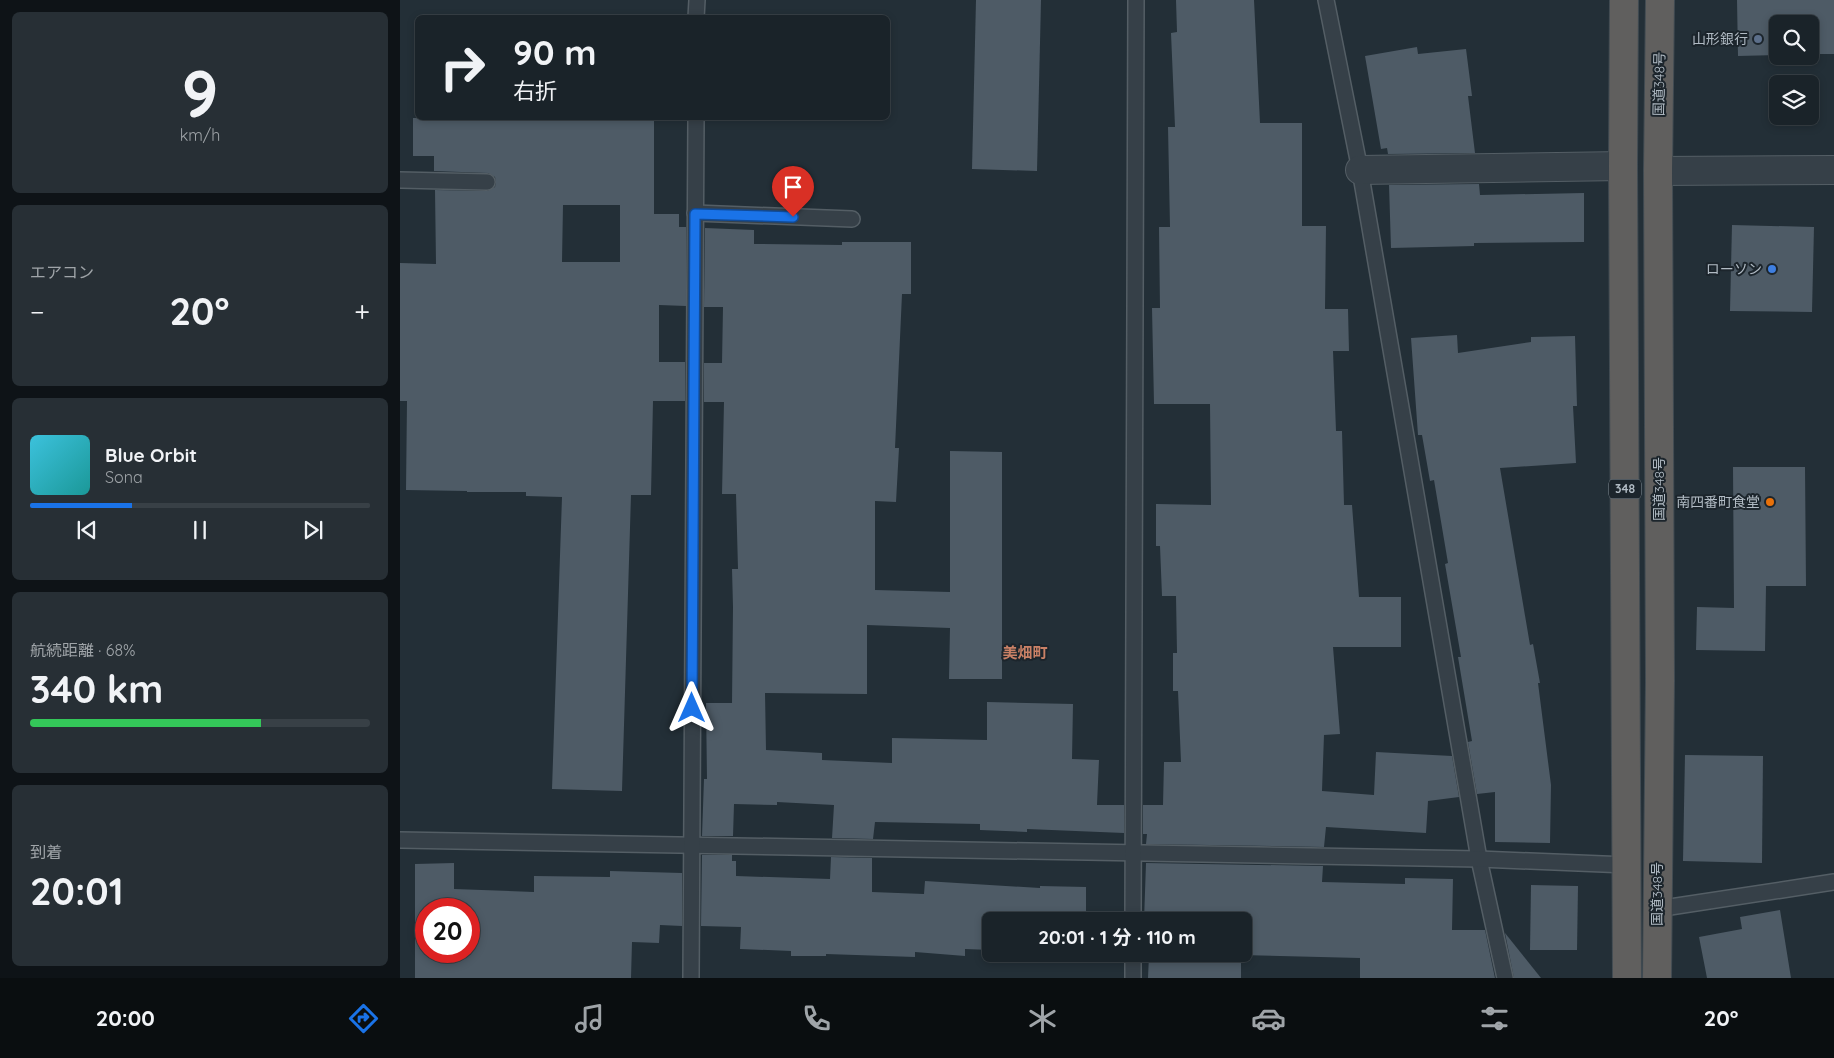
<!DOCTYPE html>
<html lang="ja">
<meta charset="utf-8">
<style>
body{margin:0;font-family:Quicksand,"Noto Sans JP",sans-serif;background:#272f35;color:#f1f3f6;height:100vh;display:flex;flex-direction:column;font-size:19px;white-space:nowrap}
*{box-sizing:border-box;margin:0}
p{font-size:16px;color:#9fa4a8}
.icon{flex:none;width:28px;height:28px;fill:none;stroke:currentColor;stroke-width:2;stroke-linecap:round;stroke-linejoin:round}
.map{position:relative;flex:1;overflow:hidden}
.panel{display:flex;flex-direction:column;gap:12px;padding:12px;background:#0e1317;width:400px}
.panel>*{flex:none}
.guide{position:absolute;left:15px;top:15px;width:475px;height:105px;border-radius:8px;box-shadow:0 2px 8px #0003,0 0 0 1px #384046;background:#1a2329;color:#f1f3f6;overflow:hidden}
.tools{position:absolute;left:1369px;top:15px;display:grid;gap:10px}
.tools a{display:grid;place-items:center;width:50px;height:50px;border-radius:8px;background:#1a2329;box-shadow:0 2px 8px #0003,0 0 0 1px #384046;font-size:25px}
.speed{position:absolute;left:15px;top:898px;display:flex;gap:10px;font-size:25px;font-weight:700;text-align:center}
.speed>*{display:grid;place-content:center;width:65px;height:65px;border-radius:50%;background:#1a2329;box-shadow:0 2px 8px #0003,0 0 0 1px #384046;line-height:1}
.speed .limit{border:8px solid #d22;background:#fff;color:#111}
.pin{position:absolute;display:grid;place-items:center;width:42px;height:42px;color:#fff;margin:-51px -21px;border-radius:50% 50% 50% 0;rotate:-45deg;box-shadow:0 0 5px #0007}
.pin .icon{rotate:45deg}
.me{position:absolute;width:55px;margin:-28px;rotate:0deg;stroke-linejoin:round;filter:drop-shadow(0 0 4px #0008)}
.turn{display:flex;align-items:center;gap:18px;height:105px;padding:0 15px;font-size:22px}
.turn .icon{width:65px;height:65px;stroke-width:2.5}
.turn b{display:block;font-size:35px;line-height:42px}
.big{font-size:38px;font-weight:700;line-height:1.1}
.panel .card{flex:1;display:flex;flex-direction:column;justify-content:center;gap:8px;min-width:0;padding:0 18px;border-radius:8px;background:#272f35}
.panel .dial{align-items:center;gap:0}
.dial b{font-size:65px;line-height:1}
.song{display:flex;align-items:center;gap:15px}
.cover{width:60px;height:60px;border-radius:8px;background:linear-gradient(135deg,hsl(190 70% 55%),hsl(180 70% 35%))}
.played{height:5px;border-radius:2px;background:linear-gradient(90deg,#1a73e8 30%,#384046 30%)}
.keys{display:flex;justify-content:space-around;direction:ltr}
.heat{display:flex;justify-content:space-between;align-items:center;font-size:28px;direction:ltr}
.charge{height:8px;border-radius:4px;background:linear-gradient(90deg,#34c759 68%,#384046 0)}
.trip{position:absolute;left:582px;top:912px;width:270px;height:50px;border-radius:8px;background:#1a2329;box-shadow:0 2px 8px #0003,0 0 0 1px #384046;font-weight:700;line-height:50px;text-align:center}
.tab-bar{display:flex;height:80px;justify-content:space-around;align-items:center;background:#0a0e10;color:#9fa4a8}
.tab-bar .icon{width:35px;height:35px}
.tab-bar .current{color:#1a73e8}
.tab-bar b{font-size:22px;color:#f1f3f6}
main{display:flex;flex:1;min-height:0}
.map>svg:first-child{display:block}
.building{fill:#4e5b66;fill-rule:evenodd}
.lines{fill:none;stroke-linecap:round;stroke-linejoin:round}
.service-casing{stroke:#545e65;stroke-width:18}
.minor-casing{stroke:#545e65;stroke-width:30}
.trunk-casing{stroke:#414b52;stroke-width:30}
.service{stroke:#364048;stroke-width:15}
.minor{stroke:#364048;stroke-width:28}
.trunk{stroke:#605f5e;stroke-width:28}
.route-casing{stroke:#114b97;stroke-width:12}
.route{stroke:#1a73e8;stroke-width:9}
.service-dot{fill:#5c6f8a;stroke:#1c252c;stroke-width:2}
.shop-dot{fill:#3f7fe0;stroke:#1c252c;stroke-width:2}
.food-dot{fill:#e8710a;stroke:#1c252c;stroke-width:2}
.labels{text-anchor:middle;stroke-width:4;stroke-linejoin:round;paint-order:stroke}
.shield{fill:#1c252c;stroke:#848e96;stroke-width:1}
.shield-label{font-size:12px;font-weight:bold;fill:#b1bbc4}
.poi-label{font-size:14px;fill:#b1bbc4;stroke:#1c252c;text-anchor:end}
.street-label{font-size:14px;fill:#b1bbc4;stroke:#1c252c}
.neighbourhood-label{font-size:15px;font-weight:bold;fill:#ca8166;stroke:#1c252c}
</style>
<main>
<section class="panel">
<div class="card dial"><b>9</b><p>km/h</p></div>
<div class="card"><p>エアコン</p>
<div class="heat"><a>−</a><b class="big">20°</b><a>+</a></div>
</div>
<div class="card">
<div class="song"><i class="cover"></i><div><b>Blue Orbit</b><p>Sona</p></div></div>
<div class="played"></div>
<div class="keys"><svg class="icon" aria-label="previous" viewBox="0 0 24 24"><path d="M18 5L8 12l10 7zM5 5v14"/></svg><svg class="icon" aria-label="pause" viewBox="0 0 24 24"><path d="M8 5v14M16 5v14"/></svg><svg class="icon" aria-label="next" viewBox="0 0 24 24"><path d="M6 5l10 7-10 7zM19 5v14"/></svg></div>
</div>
<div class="card"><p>航続距離 · 68%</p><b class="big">340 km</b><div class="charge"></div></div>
<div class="card"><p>到着</p><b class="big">20:01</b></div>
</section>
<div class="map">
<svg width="1434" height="978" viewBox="0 0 1434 978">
<rect width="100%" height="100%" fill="#232f37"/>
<g class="building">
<path d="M 576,0 L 641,0 L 637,171 L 572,169 Z"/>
<path d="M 776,0 L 854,0 L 860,123 L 902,123 L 902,226 L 926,226 L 925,309 L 948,309 L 949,351 L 933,351 L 936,431 L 942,431 L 944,505 L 952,505 L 959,597 L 1001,597 L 1001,647 L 933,647 L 940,734 L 924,735 L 922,791 L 974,795 L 976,752 L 1052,756 L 1059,797 L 1028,801 L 1026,833 L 926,827 L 924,847 L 746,844 L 747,834 L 743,834 L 743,805 L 763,805 L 764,762 L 781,762 L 778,691 L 773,691 L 773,653 L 777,653 L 776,596 L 762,596 L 760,546 L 756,546 L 756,504 L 811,505 L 810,404 L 754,404 L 752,308 L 760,308 L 759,227 L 770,227 L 768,127 L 775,127 L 771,33 L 777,32 Z"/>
<path d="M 1337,0 L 1434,0 L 1434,54 L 1410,54 L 1410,24 L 1378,24 L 1378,55 L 1338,56 Z"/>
<path d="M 1017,47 L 1018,54 L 1066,49 L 1072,96 L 1068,96 L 1075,153 L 988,154 L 987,148 L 981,149 L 965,56 Z"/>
<path d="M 13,118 L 254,118 L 254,214 L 279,214 L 279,227 L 286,227 L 286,306 L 259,305 L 259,362 L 285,362 L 285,401 L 253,401 L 251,495 L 231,495 L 222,791 L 152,789 L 162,497 L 126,496 L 126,492 L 67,492 L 67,491 L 6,490 L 7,401 L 0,401 L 0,263 L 36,264 L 35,190 L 87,191 L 95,187 L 96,182 L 95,177 L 88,173 L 34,171 L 34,156 L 13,156 ZM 163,205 L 220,205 L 220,262 L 162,262 Z"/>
<path d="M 1079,184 L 1080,195 L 1184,193 L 1184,242 L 1074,243 L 1074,246 L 991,248 L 989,185 Z"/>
<path d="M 1332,225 L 1414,227 L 1412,312 L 1330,311 Z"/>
<path d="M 305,228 L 354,230 L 354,244 L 442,245 L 442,242 L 511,242 L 511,294 L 502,294 L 495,448 L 499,448 L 496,502 L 475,501 L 475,590 L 550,592 L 550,451 L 602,452 L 602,679 L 549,679 L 550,628 L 467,625 L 467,694 L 365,693 L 366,750 L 422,753 L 422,760 L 492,763 L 492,738 L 587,740 L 587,702 L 673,704 L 672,759 L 699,760 L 697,805 L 724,805 L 724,833 L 627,829 L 627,832 L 580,830 L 580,824 L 475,822 L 473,839 L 432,838 L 434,805 L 377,802 L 377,805 L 334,804 L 333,836 L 302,836 L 304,779 L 307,779 L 306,703 L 332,703 L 333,607 L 332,569 L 338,569 L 336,494 L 322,494 L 324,402 L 304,402 L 304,363 L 322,363 L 323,307 L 304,307 Z"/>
<path d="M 1057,335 L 1058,353 L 1131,342 L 1131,337 L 1175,336 L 1177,406 L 1173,406 L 1176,463 L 1100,468 L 1130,645 L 1133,644 L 1140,683 L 1138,683 L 1151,785 L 1150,843 L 1095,842 L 1095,792 L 1077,794 L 1068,742 L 1072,741 L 1058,657 L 1061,657 L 1045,564 L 1048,563 L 1034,480 L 1030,481 L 1022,435 L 1018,435 L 1011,338 Z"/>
<path d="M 1333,467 L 1405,467 L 1406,586 L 1366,586 L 1365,651 L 1296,650 L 1297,607 L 1334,608 Z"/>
<path d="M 1285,755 L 1363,756 L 1362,863 L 1283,861 Z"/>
<path d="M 302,855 L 332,855 L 332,861 L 336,861 L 336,876 L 430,879 L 431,857 L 472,858 L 472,892 L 524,894 L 525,881 L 640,888 L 640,886 L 686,887 L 686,921 L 591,921 L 591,950 L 565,949 L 565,956 L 515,952 L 515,957 L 426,954 L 426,956 L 391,956 L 391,951 L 340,949 L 341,927 L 301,926 Z"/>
<path d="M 54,863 L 54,889 L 134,892 L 134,876 L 210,877 L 210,871 L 282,873 L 282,926 L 260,925 L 259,943 L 232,942 L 231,978 L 15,978 L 15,864 ZM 26,909 L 69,909 L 69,951 L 26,951 Z"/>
<path d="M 746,863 L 923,866 L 922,882 L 1005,884 L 1005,878 L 1053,879 L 1052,930 L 1085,930 L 1095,978 L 960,978 L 960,958 L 841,955 L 841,978 L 748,978 L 749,955 L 743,954 L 844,954 L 844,921 L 744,921 Z"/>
<path d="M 1131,885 L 1178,886 L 1177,950 L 1130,950 Z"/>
<path d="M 1380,910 L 1391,978 L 1307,978 L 1299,937 L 1342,929 L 1340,917 Z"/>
<path d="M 1105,933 L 1141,978 L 1114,978 Z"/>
</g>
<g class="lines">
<g class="service-casing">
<g id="service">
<path d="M 926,0 L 960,170 L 1079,859 L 1105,978"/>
<path d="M 296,18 L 297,0"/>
<path d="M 0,180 L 87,182"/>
<path d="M 295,213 L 452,219"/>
<path d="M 0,840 L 1079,859 L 1227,865"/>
<path d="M 1257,909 L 1434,882"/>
<path d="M 733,921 L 736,0"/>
<path d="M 733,954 L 733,978"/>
<path d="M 291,978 L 296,118"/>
</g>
</g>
<g class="minor-casing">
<g id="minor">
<path d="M 960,170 L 1223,166"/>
<path d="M 1258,171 L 1434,170"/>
</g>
</g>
<g class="trunk-casing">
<g id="trunk">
<path d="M 1224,0 L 1223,166 L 1227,978"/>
<path d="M 1257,978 L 1260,681 L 1258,171 L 1260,0"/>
</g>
</g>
<use href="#service" class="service"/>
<use href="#minor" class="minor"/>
<use href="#trunk" class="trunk"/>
</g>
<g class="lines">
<g class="route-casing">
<path id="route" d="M 292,708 L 295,214 L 393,217"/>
</g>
<use href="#route" class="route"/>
</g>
<circle class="service-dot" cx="1358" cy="39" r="5"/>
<circle class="shop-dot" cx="1372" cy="269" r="5"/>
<circle class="food-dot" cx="1370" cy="502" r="5"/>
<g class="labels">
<rect class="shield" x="1209" y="479.5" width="32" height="19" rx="4"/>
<g class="shield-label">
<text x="1225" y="493">348</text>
</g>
<g class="poi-label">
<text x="1348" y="44">山形銀行</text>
<text x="1362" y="274">ローソン</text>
<text x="1360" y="507">南四番町食堂</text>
</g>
<g class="street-label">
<text transform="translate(1259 84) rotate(-89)" y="5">国道348号</text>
<text transform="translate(1259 489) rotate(-90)" y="5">国道348号</text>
<text transform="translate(1257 894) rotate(-90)" y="5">国道348号</text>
</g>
<g class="neighbourhood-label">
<text x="625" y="658">美畑町</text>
</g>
</g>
</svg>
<div class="tools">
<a><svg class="icon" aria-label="search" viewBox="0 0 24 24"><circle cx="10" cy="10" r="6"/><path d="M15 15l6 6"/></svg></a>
<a><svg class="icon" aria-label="layers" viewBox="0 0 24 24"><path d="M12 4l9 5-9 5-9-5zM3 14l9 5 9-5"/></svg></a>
</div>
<div class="speed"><div class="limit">20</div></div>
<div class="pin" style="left:393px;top:217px;background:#d93025"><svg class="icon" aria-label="arrive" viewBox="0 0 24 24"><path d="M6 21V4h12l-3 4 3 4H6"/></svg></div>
<svg class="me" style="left:292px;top:708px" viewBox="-20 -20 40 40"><path d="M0-17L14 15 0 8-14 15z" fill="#1a73e8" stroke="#fff" stroke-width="4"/></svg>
<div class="trip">20:01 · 1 分 · 110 m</div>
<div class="guide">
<div class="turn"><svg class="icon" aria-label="right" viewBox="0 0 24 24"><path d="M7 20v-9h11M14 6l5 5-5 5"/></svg><div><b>90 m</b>右折</div></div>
</div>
</div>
</main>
<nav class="tab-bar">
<b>20:00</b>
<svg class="icon current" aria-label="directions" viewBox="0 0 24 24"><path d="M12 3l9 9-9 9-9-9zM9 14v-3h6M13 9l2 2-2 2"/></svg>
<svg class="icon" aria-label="music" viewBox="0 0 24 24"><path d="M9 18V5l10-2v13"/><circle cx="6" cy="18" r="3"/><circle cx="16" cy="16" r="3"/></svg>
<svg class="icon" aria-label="phone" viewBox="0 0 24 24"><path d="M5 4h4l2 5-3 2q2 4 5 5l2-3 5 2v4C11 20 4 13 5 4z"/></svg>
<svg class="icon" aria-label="climate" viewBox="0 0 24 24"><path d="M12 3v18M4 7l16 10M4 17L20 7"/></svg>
<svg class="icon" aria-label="car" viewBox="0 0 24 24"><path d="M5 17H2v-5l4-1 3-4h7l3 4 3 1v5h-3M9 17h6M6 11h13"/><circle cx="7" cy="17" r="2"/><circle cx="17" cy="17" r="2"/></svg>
<svg class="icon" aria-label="filters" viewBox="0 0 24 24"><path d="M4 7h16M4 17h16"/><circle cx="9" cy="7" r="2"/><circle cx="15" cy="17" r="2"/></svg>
<b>20°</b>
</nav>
